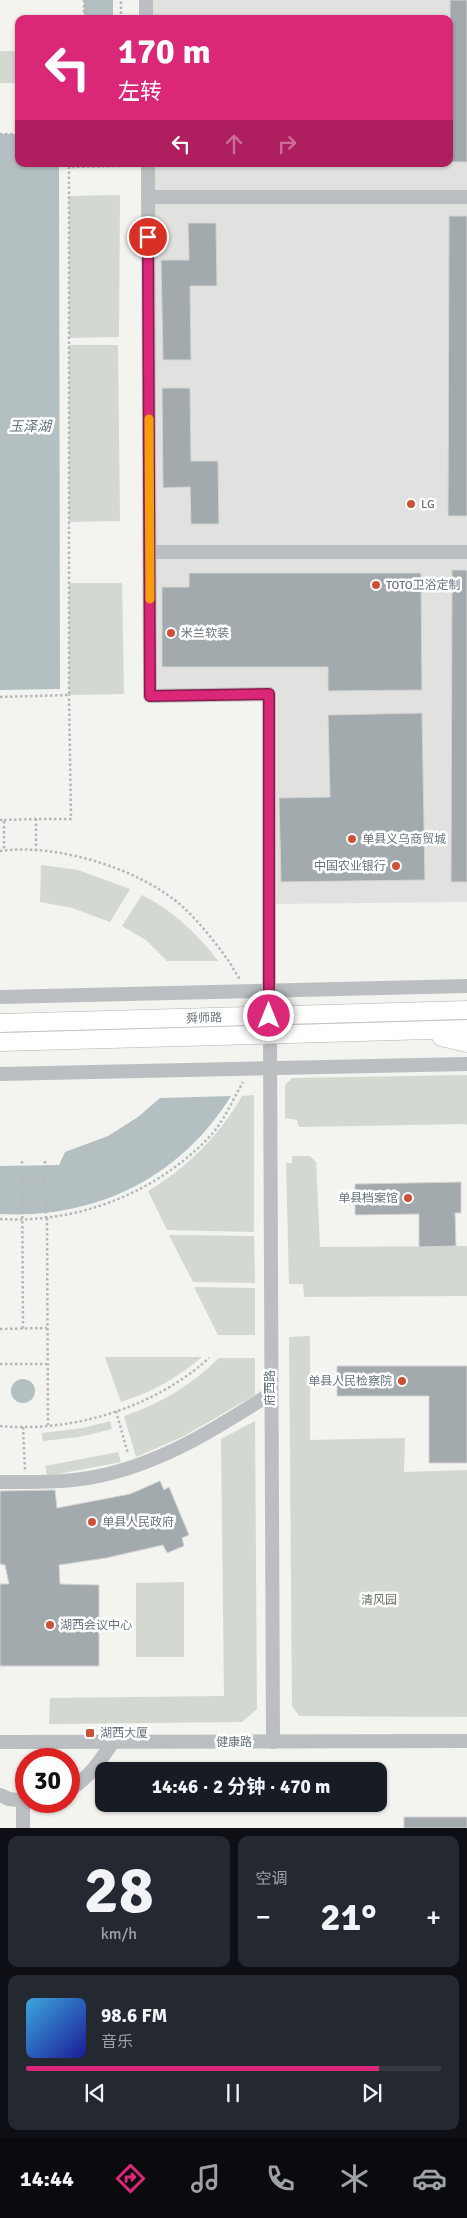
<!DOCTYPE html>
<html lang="zh">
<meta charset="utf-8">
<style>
body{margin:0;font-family:Signika,"Noto Sans SC",sans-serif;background:#242831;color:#f1f3f6;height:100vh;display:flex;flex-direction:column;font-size:19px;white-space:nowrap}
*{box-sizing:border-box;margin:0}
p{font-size:16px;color:#9ea1a6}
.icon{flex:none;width:28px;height:28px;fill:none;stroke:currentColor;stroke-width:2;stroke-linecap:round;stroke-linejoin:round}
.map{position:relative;height:1828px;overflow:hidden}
.sheet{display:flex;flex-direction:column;gap:8px;padding:8px;background:#0d0f14;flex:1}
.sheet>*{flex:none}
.top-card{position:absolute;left:15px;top:15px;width:438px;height:152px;border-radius:10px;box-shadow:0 1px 4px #0004;background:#db2777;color:#fff;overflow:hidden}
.speed{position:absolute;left:15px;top:1748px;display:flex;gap:10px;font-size:25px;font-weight:700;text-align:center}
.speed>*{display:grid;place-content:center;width:65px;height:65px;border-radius:50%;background:#171b24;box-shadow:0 1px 4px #0004;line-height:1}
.speed .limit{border:8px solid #d22;background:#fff;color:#111}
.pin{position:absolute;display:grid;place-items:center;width:42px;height:42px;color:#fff;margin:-21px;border:2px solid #fff;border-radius:50%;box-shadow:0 1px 5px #0007}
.me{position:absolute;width:55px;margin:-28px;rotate:0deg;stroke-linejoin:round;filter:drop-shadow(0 0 4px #0008)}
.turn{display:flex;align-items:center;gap:18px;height:105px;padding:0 20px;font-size:22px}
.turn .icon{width:65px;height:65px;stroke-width:2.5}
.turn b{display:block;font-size:35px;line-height:42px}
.lanes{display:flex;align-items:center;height:48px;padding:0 20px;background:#0003;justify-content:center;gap:25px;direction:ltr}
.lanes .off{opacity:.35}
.big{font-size:38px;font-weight:700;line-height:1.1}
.sheet .widget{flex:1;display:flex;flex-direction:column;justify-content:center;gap:8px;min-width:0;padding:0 18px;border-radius:10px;background:#242831}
.sheet .dial{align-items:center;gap:0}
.dial b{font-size:65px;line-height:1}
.song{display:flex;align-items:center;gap:15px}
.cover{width:60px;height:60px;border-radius:8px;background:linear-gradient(135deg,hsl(200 70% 55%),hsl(240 70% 35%))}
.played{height:5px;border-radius:2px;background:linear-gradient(90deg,#db2777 85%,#363941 85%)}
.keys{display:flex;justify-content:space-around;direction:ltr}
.heat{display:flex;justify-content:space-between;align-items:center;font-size:28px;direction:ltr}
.sheet .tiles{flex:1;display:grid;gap:8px;grid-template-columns:1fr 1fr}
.widget:last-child{grid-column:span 2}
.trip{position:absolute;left:95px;top:1762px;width:292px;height:50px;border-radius:10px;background:#171b24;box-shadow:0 1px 4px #0004;font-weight:700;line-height:50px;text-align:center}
.menu{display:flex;height:80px;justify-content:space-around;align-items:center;background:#090b0e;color:#9ea1a6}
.menu .icon{width:35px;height:35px}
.menu .selected{color:#db2777}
.menu b{font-size:22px;color:#f1f3f6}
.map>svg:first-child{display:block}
.built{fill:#e1e2e0}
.green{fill:#d3d8d0}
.water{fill:#b4bfc2}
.building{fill:#a3aaae;stroke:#d5d4d3}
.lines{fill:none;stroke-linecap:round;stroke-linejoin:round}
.major-casing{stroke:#afb3b6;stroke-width:19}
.path{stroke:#b5b8ba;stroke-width:2.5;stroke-dasharray:2.5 2.5;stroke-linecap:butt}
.minor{stroke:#bbbfc1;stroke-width:14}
.major{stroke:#fff;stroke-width:18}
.route-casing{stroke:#8e194d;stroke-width:12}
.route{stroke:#db2777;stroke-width:9}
.slow{stroke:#f59e0b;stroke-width:9}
.poi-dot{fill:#cc5237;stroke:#fff;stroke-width:2}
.labels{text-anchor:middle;stroke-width:5;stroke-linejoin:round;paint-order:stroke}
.poi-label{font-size:12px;fill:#66747d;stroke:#fff;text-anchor:start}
.street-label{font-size:12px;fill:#66747d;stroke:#fff}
.park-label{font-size:12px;fill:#687564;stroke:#fff}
.water-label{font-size:14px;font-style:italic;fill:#62757b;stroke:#fff}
</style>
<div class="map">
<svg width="467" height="1828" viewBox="0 0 467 1828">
<rect width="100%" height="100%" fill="#f3f3f0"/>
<path class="built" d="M 152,0 L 467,0 L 467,902 L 273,904 L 273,690 L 157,692 L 153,164 L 449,164 L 449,19 L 152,19 Z"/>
<g class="green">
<rect x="0" y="51" width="19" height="32"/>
<path d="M 120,195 L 119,337 L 69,338 L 69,196 Z"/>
<path d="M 69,345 L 118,345 L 120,521 L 69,522 Z"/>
<path d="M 69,583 L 122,583 L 124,694 L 69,695 Z"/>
<path d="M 41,865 L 78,870 L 130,889 L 110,922 L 72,908 L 40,902 Z"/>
<path d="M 142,895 C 172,910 198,934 218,961 L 167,961 L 146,940 L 122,926 Z"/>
<path d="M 467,1075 L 467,1125 L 465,1124 L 299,1127 L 297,1120 L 285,1118 L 285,1085 L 292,1078 Z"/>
<path d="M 254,1095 L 254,1232 L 167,1230 L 148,1191 C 188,1167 219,1136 242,1096 Z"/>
<path d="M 292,1156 L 310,1156 L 316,1162 L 320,1247 L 467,1246 L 467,1240 L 467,1296 L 304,1297 L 303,1284 L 289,1284 L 286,1163 L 292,1163 Z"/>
<path d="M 169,1235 L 254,1236 L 255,1283 L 193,1282 Z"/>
<path d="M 194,1287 L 255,1288 L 255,1335 L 218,1335 Z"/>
<path d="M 310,1336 L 310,1440 L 405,1438 L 404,1472 L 467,1470 L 467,1717 L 299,1716 L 292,1706 L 289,1337 Z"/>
<path d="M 105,1357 L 202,1357 C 177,1378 152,1392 121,1402 Z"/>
<path d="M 219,1358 L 255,1358 L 255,1395 L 184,1436 L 136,1457 L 124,1416 C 160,1404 192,1385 219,1358 Z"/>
<path d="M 110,1421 L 112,1429 L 79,1437 L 43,1441 L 42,1433 L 83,1428 Z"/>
<path d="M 255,1421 L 257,1709 L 242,1722 L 49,1724 L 50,1698 L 224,1696 L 221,1439 Z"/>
<path d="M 118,1452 L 121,1462 L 47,1476 L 45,1466 Z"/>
<path d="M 184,1582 L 184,1657 L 136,1657 L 136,1583 Z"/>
</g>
<g class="water">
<rect x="84" y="0" width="29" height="19"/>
<path d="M 0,134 L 19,134 L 19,164 L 59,164 L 60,689 L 0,690 Z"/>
<path d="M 231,1096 C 180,1178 96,1219 0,1214 L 0,1166 L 59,1165 L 65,1152 L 108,1136 L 138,1117 L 160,1098 Z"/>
<circle cx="23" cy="1391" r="12"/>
</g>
<g class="building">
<path d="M 450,0 L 467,0 L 467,162 L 451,162 Z"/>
<path d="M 449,216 L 467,216 L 467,516 L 448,516 Z"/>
<path d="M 188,223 L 216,223 L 217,286 L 190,286 L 191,360 L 163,360 L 161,260 L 189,260 Z"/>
<path d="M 162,388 L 190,388 L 191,461 L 218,461 L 219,524 L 191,524 L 190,487 L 163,488 Z"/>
<path d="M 452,570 L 467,570 L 467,882 L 451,882 Z"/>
<path d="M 189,573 L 421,573 L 422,690 L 328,691 L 328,667 L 162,667 L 162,587 L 189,587 Z"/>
<path d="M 422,713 L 425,880 L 281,882 L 279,798 L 330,797 L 328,715 Z"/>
<path d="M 461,1182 L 461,1213 L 455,1213 L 456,1246 L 419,1247 L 419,1214 L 355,1215 L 355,1184 Z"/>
<path d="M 337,1366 L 467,1366 L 467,1463 L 429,1463 L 429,1396 L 337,1396 Z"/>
<path d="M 160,1481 L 164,1490 L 169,1487 L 189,1535 L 182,1538 L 184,1546 L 167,1553 L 163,1545 L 106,1558 L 59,1565 L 60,1584 L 99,1585 L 99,1666 L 0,1666 L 0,1584 L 9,1584 L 5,1565 L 0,1564 L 0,1491 L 55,1490 L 57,1508 L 130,1494 Z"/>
<rect x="404" y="1817" width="63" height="11"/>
</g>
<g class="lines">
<g class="major-casing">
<g id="major">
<path d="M 0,1023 L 467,1010"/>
<path d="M 441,1037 L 467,1043"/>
<path d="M 0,1042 L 467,1029"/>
</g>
</g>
<g class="path">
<path d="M 84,0 L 84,19"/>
<path d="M 121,19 L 121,0"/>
<path d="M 0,134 L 19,134"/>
<path d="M 0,697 L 69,695 L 69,167 L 120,166 L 120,164"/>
<path d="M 0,820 L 4,820 L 4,851"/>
<path d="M 4,820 L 36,819"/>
<path d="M 0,851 C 57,843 141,869 183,907 C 200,923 215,942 228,960 C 232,966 236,974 240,979"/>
<path d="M 36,851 L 36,819 L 71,819 L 69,695"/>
<path d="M 22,1161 L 23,1329"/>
<path d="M 45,1161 L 46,1218"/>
<path d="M 47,1218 L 48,1425"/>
<path d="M 0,1219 C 78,1224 159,1192 212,1134 C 225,1119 233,1099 243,1082"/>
<path d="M 0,1329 L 47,1328"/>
<path d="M 0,1364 L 47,1364"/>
<path d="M 116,1411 L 128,1454"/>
<path d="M 0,1426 C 73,1433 155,1407 209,1358"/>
<path d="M 23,1427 L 25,1471"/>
</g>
<g class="minor">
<path d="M 146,0 L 146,19"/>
<path d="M 148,164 L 150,696 L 269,694 L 269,1016"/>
<path d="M 148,197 L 467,197"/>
<path d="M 150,552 L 467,552"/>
<path d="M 0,997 L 467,986"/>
<path d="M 270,1035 L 273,1742"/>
<path d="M 0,1074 L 467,1064"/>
<path d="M 0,1482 C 33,1482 67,1483 99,1476 C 162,1463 217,1428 270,1394"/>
<path d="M 0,1742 L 467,1741"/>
<path d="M 69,1790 C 89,1778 100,1761 113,1742"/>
<path d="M 0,1795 L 9,1799 L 26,1801"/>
<path d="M 23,1801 L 23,1828"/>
</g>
<use href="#major" class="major"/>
</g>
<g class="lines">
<g class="route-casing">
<path id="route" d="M 148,237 L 150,696 L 269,694 L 269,1016"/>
</g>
<use href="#route" class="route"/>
<path class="slow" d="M 149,419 L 150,599"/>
</g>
<g class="poi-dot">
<circle cx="411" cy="504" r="5"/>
<circle cx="376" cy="585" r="5"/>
<circle cx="171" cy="633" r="5"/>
<circle cx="352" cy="839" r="5"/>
<circle cx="396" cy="866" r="5"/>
<circle cx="408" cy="1198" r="5"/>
<circle cx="402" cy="1381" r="5"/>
<circle cx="92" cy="1522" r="5"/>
<circle cx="50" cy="1625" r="5"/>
<rect x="85" y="1728" width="10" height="10" rx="2.5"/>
</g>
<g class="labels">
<g class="poi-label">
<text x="421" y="508">LG</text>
<text x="386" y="589">TOTO卫浴定制</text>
<text x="181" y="637">米兰软装</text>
<text x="362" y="843">单县义乌商贸城</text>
<text x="386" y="870" text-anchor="end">中国农业银行</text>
<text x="398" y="1202" text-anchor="end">单县档案馆</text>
<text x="392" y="1385" text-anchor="end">单县人民检察院</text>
<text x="102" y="1526">单县人民政府</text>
<text x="60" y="1629">湖西会议中心</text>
<text x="100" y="1737">湖西大厦</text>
</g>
<g class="street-label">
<text transform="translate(204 1018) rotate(-2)" y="4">舜师路</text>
<text transform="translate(270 1388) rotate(-90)" y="4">府西路</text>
<text x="234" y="1746">健康路</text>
</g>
<g class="park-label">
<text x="379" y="1604">清风园</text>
</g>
<g class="water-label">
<text x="30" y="431">玉泽湖</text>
</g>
</g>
</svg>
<div class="speed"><div class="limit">30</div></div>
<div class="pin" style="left:148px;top:237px;background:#d93025"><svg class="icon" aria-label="arrive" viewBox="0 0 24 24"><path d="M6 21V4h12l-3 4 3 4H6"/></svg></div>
<svg class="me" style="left:269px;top:1016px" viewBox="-20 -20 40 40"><circle r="17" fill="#db2777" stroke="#fff" stroke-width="3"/><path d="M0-11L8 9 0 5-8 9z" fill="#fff"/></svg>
<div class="trip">14:46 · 2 分钟 · 470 m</div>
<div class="top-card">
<div class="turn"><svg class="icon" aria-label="left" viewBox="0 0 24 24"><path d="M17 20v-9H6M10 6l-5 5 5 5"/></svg><div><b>170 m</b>左转</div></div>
<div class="lanes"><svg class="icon" aria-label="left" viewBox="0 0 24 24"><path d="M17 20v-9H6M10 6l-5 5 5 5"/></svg><svg class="icon off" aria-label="ahead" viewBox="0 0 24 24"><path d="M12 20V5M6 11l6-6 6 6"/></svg><svg class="icon off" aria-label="right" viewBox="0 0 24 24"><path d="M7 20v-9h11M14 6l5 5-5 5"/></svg></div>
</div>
</div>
<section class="sheet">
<div class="tiles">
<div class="widget dial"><b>28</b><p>km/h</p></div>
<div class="widget"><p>空调</p>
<div class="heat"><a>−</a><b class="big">21°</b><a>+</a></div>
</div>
<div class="widget">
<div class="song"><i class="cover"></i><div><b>98.6 FM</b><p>音乐</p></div></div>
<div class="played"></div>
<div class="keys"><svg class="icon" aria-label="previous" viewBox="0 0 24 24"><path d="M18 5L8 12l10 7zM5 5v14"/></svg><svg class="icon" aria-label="pause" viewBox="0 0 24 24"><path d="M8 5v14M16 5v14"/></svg><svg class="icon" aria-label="next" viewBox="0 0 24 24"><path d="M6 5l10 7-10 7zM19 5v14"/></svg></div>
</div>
</div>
</section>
<nav class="menu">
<b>14:44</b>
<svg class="icon selected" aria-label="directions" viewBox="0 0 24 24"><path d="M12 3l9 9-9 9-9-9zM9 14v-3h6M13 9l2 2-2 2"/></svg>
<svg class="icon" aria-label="music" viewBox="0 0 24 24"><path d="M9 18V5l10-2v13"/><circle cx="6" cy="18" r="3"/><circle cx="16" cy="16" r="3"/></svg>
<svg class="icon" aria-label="phone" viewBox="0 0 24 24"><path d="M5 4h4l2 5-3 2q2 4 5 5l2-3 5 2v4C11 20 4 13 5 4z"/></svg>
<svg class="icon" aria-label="climate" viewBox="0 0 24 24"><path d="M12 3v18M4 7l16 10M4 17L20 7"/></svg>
<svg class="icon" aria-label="car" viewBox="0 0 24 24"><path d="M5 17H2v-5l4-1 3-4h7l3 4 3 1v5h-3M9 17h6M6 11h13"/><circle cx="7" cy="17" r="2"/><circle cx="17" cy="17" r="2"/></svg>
</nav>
